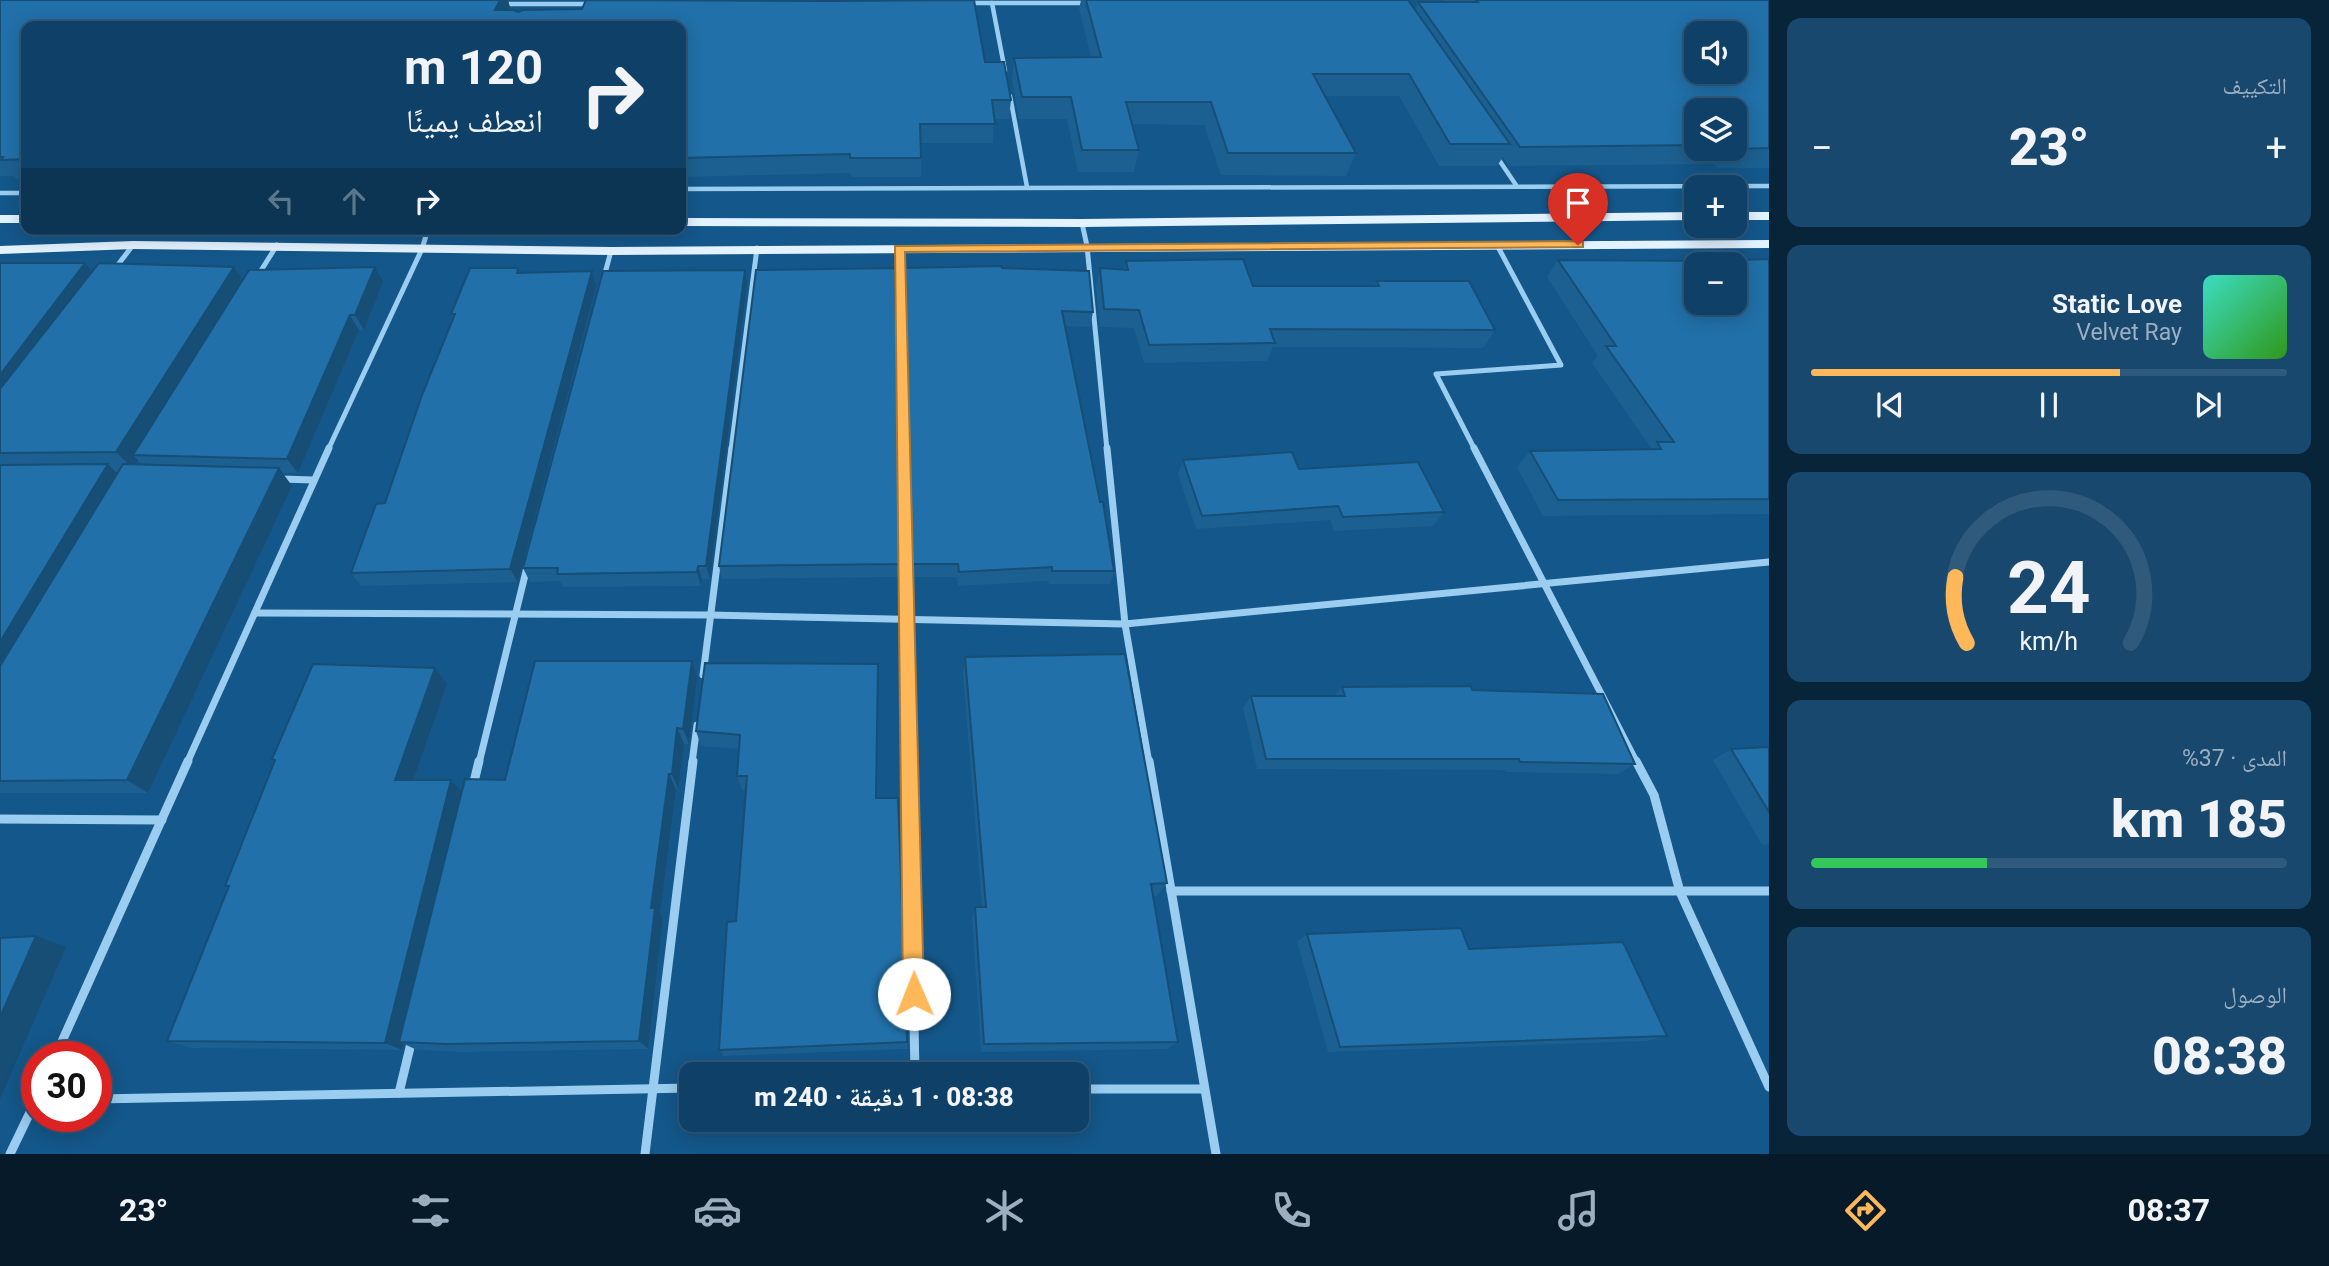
<!DOCTYPE html>
<html lang="ar">
<meta charset="utf-8">
<style>
body{margin:0;font-family:Roboto,"Noto Naskh Arabic",sans-serif;background:#18486e;color:#f1f3f6;direction:rtl;height:100vh;display:flex;flex-direction:column;font-size:26px;white-space:nowrap}
*{box-sizing:border-box;margin:0}
p{font-size:23px;color:#9bafc0}
.icon{flex:none;width:38px;height:38px;fill:none;stroke:currentColor;stroke-width:2;stroke-linecap:round;stroke-linejoin:round}
.map{position:relative;flex:1;overflow:hidden;direction:ltr}
.sheet{display:flex;flex-direction:column;gap:18px;padding:18px;background:#082439;width:560px}
.sheet>*{flex:none}
.banner{position:absolute;left:21px;top:21px;width:665px;height:214px;border-radius:14px;box-shadow:0 4px 18px #0003,0 0 0 2px #2f5a7c;direction:rtl;background:#0f4168;color:#f1f3f6;overflow:hidden}
.buttons{position:absolute;left:1684px;top:21px;display:grid;gap:14px}
.buttons a{display:grid;place-items:center;width:63px;height:63px;border-radius:14px;background:#0f4168;box-shadow:0 4px 18px #0003,0 0 0 2px #2f5a7c;font-size:35px}
.speed{position:absolute;left:21px;top:1041px;display:flex;gap:14px;font-size:35px;font-weight:700;text-align:center}
.speed>*{display:grid;place-content:center;width:91px;height:91px;border-radius:50%;background:#0f4168;box-shadow:0 4px 18px #0003,0 0 0 2px #2f5a7c;line-height:1}
.speed .limit{border:10px solid #d22;background:#fff;color:#111}
.pin{position:absolute;display:grid;place-items:center;width:60px;height:60px;color:#fff;margin:-72px -30px;border-radius:50% 50% 50% 0;rotate:-45deg;box-shadow:0 0 7px #0007}
.pin .icon{rotate:45deg}
.me{position:absolute;width:77px;margin:-38px;rotate:359deg;stroke-linejoin:round;filter:drop-shadow(0 0 5px #0008)}
.turn{display:flex;align-items:center;gap:24px;height:147px;padding:0 28px;font-size:32px}
.turn .icon{width:91px;height:91px;stroke-width:2.5}
.turn b{display:block;font-size:49px;line-height:60px}
.lanes{display:flex;align-items:center;height:66px;padding:0 28px;background:#0003;justify-content:center;gap:35px;direction:ltr}
.lanes .off{opacity:.35}
.big{font-size:52px;font-weight:800;line-height:1.1}
.sheet .tile{flex:1;display:flex;flex-direction:column;justify-content:center;gap:10px;min-width:0;padding:0 24px;border-radius:14px;background:#18486e}
.sheet .dial{align-items:center;gap:0}
.dial svg{height:182px;overflow:visible;fill:none;stroke:#2f5a7c;stroke-width:7;stroke-linecap:round;text-anchor:middle}
.dial text{fill:#f1f3f6;stroke:none}
.song{display:flex;align-items:center;gap:21px}
.cover{width:84px;height:84px;border-radius:10px;background:linear-gradient(135deg,hsl(170 70% 55%),hsl(110 70% 35%))}
.played{height:7px;border-radius:4px;background:linear-gradient(90deg,#ffb859 65%,#2f5a7c 65%)}
.keys{display:flex;justify-content:space-around;direction:ltr}
.heat{display:flex;justify-content:space-between;align-items:center;font-size:38px;direction:ltr}
.charge{height:10px;border-radius:5px;background:linear-gradient(90deg,#34c759 37%,#2f5a7c 0)}
.trip{position:absolute;left:679px;top:1062px;width:410px;height:70px;border-radius:14px;background:#0f4168;box-shadow:0 4px 18px #0003,0 0 0 2px #2f5a7c;font-weight:800;line-height:70px;text-align:center;direction:rtl}
.dock{display:flex;height:112px;justify-content:space-around;align-items:center;background:#061a2a;color:#9bafc0}
.dock .icon{width:49px;height:49px}
.dock .on{color:#ffb859}
.dock b{font-size:32px;color:#f1f3f6}
main{display:flex;flex:1;min-height:0}
.map>svg:first-child{display:block}
.lines{fill:none;stroke-linecap:round;stroke-linejoin:round}
.street-far3{stroke:#9acdf0;stroke-width:4.5}
.street-far2{stroke:#9acdf0;stroke-width:5}
.street-far1{stroke:#9acdf0;stroke-width:7}
.street{stroke:#9acdf0;stroke-width:9}
.primary{fill:#e3f2ff;fill-rule:evenodd}
.wall{fill:#1c6091;fill-rule:evenodd}
.shaded-wall{fill:#174e76}
.building{fill:#2170a9;stroke:#174e76;stroke-width:2;fill-rule:evenodd}
.route{fill:#ffb859;stroke:#a6783a;stroke-width:2}
</style>
<main>
<section class="sheet">
<div class="tile"><p>التكييف</p>
<div class="heat"><a>−</a><b class="big">23°</b><a>+</a></div>
</div>
<div class="tile">
<div class="song"><i class="cover"></i><div><b>Static Love</b><p>Velvet Ray</p></div></div>
<div class="played"></div>
<div class="keys"><svg class="icon" aria-label="previous" viewBox="0 0 24 24"><path d="M18 5L8 12l10 7zM5 5v14"/></svg><svg class="icon" aria-label="pause" viewBox="0 0 24 24"><path d="M8 5v14M16 5v14"/></svg><svg class="icon" aria-label="next" viewBox="0 0 24 24"><path d="M6 5l10 7-10 7zM19 5v14"/></svg></div>
</div>
<div class="tile dial"><svg viewBox="0 0 100 80">
<path d="M14 69A42 42 0 1 1 86 69"/>
<path d="M14 69A42 42 0 0 1 9 40" stroke="#ffb859"/>
<text x="50" y="56" font-size="32" font-weight="700">24</text>
<text x="50" y="72" font-size="11">km/h</text>
</svg></div>
<div class="tile"><p>المدى · 37%</p><b class="big">185 km</b><div class="charge"></div></div>
<div class="tile"><p>الوصول</p><b class="big">08:38</b></div>
</section>
<div class="map">
<svg width="1769" height="1154" viewBox="0 0 1769 1154">
<rect width="100%" height="100%" fill="#14578a"/>
<g class="lines">
<g class="street-far3">
<path d="M 967,3 L 1088,3"/>
<path d="M 992,3 L 1005,71"/>
<path d="M 501,4 L 591,4"/>
<path d="M 1010,96 L 1027,187"/>
<path d="M 1495,154 L 1516,185"/>
<path d="M 681,189 L 1769,186"/>
<path d="M 0,193 L 26,193"/>
</g>
<g class="street-far2">
<path d="M 1082,223 L 1087,246 L 1107,450"/>
<path d="M 899,248 L 903,450"/>
<path d="M 114,270 L 133,245"/>
<path d="M 257,277 L 277,245"/>
<path d="M 604,277 L 611,251"/>
<path d="M 328,450 L 422,249 L 428,229"/>
<path d="M 731,450 L 757,248"/>
<path d="M 1475,450 L 1436,374 L 1561,365 L 1497,245"/>
</g>
<g class="street-far1">
<path d="M 903,448 L 909,763"/>
<path d="M 1107,448 L 1125,624 L 1149,763"/>
<path d="M 1474,448 L 1637,763"/>
<path d="M 280,479 L 314,480"/>
<path d="M 255,613 L 710,615 L 1125,624 L 1769,562"/>
<path d="M 703,675 L 732,448"/>
<path d="M 187,763 L 329,448"/>
<path d="M 479,763 L 528,563"/>
<path d="M 692,763 L 697,725"/>
</g>
<g class="street">
<path d="M 909,761 L 915,1074"/>
<path d="M 1149,761 L 1216,1154"/>
<path d="M 1636,761 L 1654,795 L 1680,892 L 1769,1087"/>
<path d="M 473,786 L 479,761"/>
<path d="M 0,819 L 162,820"/>
<path d="M 1171,891 L 1769,891"/>
<path d="M 55,1057 L 188,761"/>
<path d="M 1076,1089 L 1204,1089"/>
<path d="M 399,1093 L 412,1039"/>
<path d="M 96,1099 L 691,1088"/>
<path d="M 10,1154 L 37,1098"/>
<path d="M 645,1154 L 693,761"/>
</g>
<g class="primary">
<path d="M 1696,212 L 1696,220 L 1082,227 L 681,226 L 681,218 L 1082,219 Z"/>
<rect x="1734" y="212" width="35" height="8"/>
<rect x="0" y="215" width="26" height="8"/>
<path d="M 1769,240 L 1769,248 L 611,255 L 133,249 L 0,254 L 0,246 L 133,241 L 611,247 Z"/>
</g>
</g>
<g class="wall">
<path d="M 0,0 L 508,0 L 510,8 L 509,10 L 518,12 L 727,1 L 985,62 L 1011,100 L 1009,119 L 994,119 L 993,143 L 921,143 L 921,177 L 851,177 L 851,173 L 681,177 L 681,26 L 26,26 L 26,179 L 16,179 L 14,176 L 0,176 Z"/>
<path d="M 1081,0 L 1408,0 L 1415,10 L 1418,2 L 1445,2 L 1442,0 L 1769,0 L 1769,168 L 1718,168 L 1714,164 L 1509,166 L 1503,157 L 1497,166 L 1439,166 L 1399,96 L 1325,96 L 1356,153 L 1346,176 L 1221,175 L 1204,125 L 1132,124 L 1139,150 L 1134,172 L 1078,172 L 1067,119 L 1019,119 L 1012,80 L 1014,58 L 1091,57 L 1079,9 ZM 1696,110 L 1734,149 L 1696,149 Z"/>
<path d="M 1769,259 L 1769,514 L 1543,516 L 1517,467 L 1530,451 L 1651,448 L 1592,363 L 1598,356 L 1547,277 L 1558,260 L 1710,261 Z"/>
<path d="M 1126,261 L 1253,286 L 1374,286 L 1377,281 L 1495,330 L 1483,348 L 1273,347 L 1267,361 L 1144,363 L 1134,328 L 1100,327 L 1096,287 L 1100,268 L 1124,269 Z"/>
<path d="M 0,263 L 85,263 L 92,271 L 243,280 L 375,267 L 383,282 L 364,330 L 359,330 L 298,473 L 282,473 L 292,486 L 148,793 L 0,793 ZM 138,460 L 142,465 L 135,464 Z"/>
<path d="M 905,268 L 1002,268 L 1093,312 L 1090,327 L 1065,326 L 1114,571 L 1110,584 L 1049,584 L 1048,581 L 958,586 L 957,577 L 912,577 Z"/>
<path d="M 520,273 L 596,286 L 518,582 L 361,586 L 351,573 L 385,503 L 453,319 L 451,314 Z"/>
<path d="M 747,285 L 710,579 L 702,579 L 701,586 L 563,587 L 560,581 L 530,582 L 523,568 Z"/>
<path d="M 1183,460 L 1299,469 L 1444,512 L 1433,526 L 1334,531 L 1330,520 L 1196,529 L 1178,474 Z"/>
<path d="M 900,564 L 899,577 L 722,579 L 719,566 Z"/>
<path d="M 965,657 L 1167,883 L 1157,896 L 1153,896 L 1178,1042 L 1167,1049 L 981,1052 L 972,918 L 975,907 L 982,907 L 963,674 Z"/>
<path d="M 692,661 L 697,678 L 689,744 L 684,744 L 678,789 L 676,789 L 660,914 L 663,919 L 648,1049 L 462,1052 L 417,1050 L 404,1044 L 402,1050 L 192,1048 L 167,1041 L 228,888 L 225,886 L 274,762 L 272,759 L 447,684 L 414,780 L 462,792 L 505,780 Z"/>
<path d="M 705,663 L 876,798 L 907,1042 L 907,1049 L 724,1056 L 719,1050 L 736,921 L 746,790 L 742,790 L 737,776 L 739,749 L 701,746 L 696,731 Z"/>
<path d="M 1342,687 L 1472,690 L 1635,764 L 1618,774 L 1506,772 L 1505,770 L 1257,769 L 1243,708 L 1251,696 L 1334,696 Z"/>
<path d="M 1769,747 L 1769,844 L 1762,845 L 1713,760 L 1731,749 Z"/>
<path d="M 1307,934 L 1469,949 L 1667,1036 L 1647,1041 L 1328,1052 L 1297,942 Z"/>
</g>
<g class="shaded-wall">
<path d="M 500,0 L 508,0 L 510,8 L 502,26 L 495,10 Z"/>
<path d="M 85,263 L 100,281 L 0,417 L 0,375 Z"/>
<path d="M 234,267 L 246,285 L 133,455 L 138,460 L 133,469 L 116,452 Z"/>
<path d="M 375,267 L 383,282 L 364,330 L 355,315 Z"/>
<path d="M 745,270 L 747,285 L 710,579 L 706,566 Z"/>
<path d="M 592,271 L 596,286 L 518,582 L 510,569 Z"/>
<path d="M 350,315 L 359,330 L 298,473 L 287,459 Z"/>
<path d="M 108,464 L 125,481 L 0,695 L 0,642 Z"/>
<path d="M 279,468 L 292,486 L 148,793 L 127,780 Z"/>
<path d="M 698,566 L 702,579 L 701,586 L 697,572 Z"/>
<path d="M 692,661 L 697,678 L 689,744 L 683,729 Z"/>
<path d="M 435,668 L 447,684 L 409,793 L 395,780 Z"/>
<path d="M 677,728 L 684,744 L 678,789 L 672,774 Z"/>
<path d="M 669,774 L 676,789 L 660,914 L 663,919 L 648,1049 L 639,1041 L 651,908 Z"/>
<path d="M 451,780 L 464,794 L 399,1042 L 404,1044 L 402,1050 L 385,1043 Z"/>
<path d="M 36,936 L 66,947 L 0,1099 L 0,1017 Z"/>
</g>
<g class="building">
<path d="M 0,0 L 500,0 L 495,10 L 514,10 L 518,12 L 523,10 L 582,9 L 586,0 L 828,1 L 974,0 L 985,62 L 1004,62 L 1011,100 L 992,100 L 995,124 L 920,124 L 921,158 L 850,158 L 850,154 L 681,158 L 681,26 L 26,26 L 26,159 L 1,160 L 3,157 L 0,157 Z"/>
<path d="M 1086,0 L 1408,0 L 1510,144 L 1450,144 L 1409,74 L 1313,74 L 1356,153 L 1228,153 L 1211,102 L 1126,102 L 1139,150 L 1082,150 L 1071,97 L 1022,97 L 1014,58 L 1101,57 Z"/>
<path d="M 1476,0 L 1769,0 L 1769,148 L 1734,149 L 1734,110 L 1696,110 L 1696,145 L 1520,147 L 1418,2 L 1478,2 ZM 1696,33 L 1734,33 L 1734,72 L 1696,72 Z"/>
<path d="M 1243,259 L 1253,286 L 1379,286 L 1377,281 L 1469,281 L 1495,330 L 1270,329 L 1275,343 L 1149,345 L 1139,310 L 1104,309 L 1100,268 L 1128,270 L 1126,261 Z"/>
<path d="M 1769,259 L 1769,499 L 1558,500 L 1530,451 L 1661,449 L 1657,442 L 1674,442 L 1606,346 L 1616,346 L 1558,260 L 1710,261 ZM 1696,264 L 1734,264 L 1734,303 L 1696,303 Z"/>
<path d="M 0,263 L 85,263 L 0,375 Z"/>
<path d="M 99,263 L 234,267 L 116,452 L 0,453 L 0,389 Z"/>
<path d="M 1001,266 L 1002,268 L 1089,271 L 1093,312 L 1062,311 L 1100,502 L 1103,502 L 1114,571 L 1052,571 L 1052,567 L 959,572 L 958,564 L 912,564 L 905,268 Z"/>
<path d="M 375,267 L 355,315 L 350,315 L 287,459 L 133,455 L 249,270 Z"/>
<path d="M 470,268 L 518,268 L 517,273 L 592,271 L 510,569 L 351,573 L 376,504 L 385,503 L 422,395 L 455,314 L 451,314 Z"/>
<path d="M 895,268 L 900,564 L 719,566 L 756,270 Z"/>
<path d="M 745,270 L 706,566 L 698,566 L 697,572 L 557,574 L 558,568 L 523,568 L 603,271 Z"/>
<path d="M 1292,452 L 1299,469 L 1418,462 L 1444,512 L 1343,517 L 1338,506 L 1202,516 L 1183,460 Z"/>
<path d="M 108,464 L 0,642 L 0,465 Z"/>
<path d="M 123,464 L 279,468 L 127,780 L 0,781 L 0,666 Z"/>
<path d="M 1125,654 L 1167,883 L 1151,884 L 1178,1042 L 984,1044 L 975,907 L 986,907 L 965,657 Z"/>
<path d="M 535,661 L 692,661 L 683,729 L 677,728 L 672,774 L 669,774 L 651,908 L 655,908 L 639,1041 L 446,1044 L 399,1042 L 465,779 L 505,780 Z"/>
<path d="M 705,663 L 878,664 L 876,798 L 898,798 L 907,1042 L 719,1050 L 727,922 L 736,921 L 747,776 L 737,776 L 740,735 L 696,731 Z"/>
<path d="M 313,664 L 435,668 L 395,780 L 451,780 L 385,1043 L 167,1041 L 229,886 L 225,886 L 275,760 L 272,759 Z"/>
<path d="M 1471,686 L 1472,690 L 1603,694 L 1635,764 L 1520,762 L 1519,759 L 1266,759 L 1251,696 L 1345,696 L 1342,687 Z"/>
<path d="M 1769,747 L 1769,812 L 1731,749 Z"/>
<path d="M 1461,928 L 1469,949 L 1623,942 L 1667,1036 L 1340,1047 L 1307,934 Z"/>
<path d="M 36,936 L 0,1017 L 0,938 Z"/>
</g>
<path class="route" d="M 1578,241 L 1583,242 L 1583,247 L 905,252 L 924,994 L 921,1002 L 914,1005 L 906,1002 L 903,994 L 895,246 Z"/>
</svg>
<div class="buttons">
<a><svg class="icon" aria-label="sound" viewBox="0 0 24 24"><path d="M4 9h4l5-4v14l-5-4H4zM17 9q2 3 0 6"/></svg></a>
<a><svg class="icon" aria-label="layers" viewBox="0 0 24 24"><path d="M12 4l9 5-9 5-9-5zM3 14l9 5 9-5"/></svg></a>
<a>+</a>
<a>−</a>
</div>
<div class="speed"><div class="limit">30</div></div>
<div class="pin" style="left:1578px;top:245px;background:#d93025"><svg class="icon" aria-label="arrive" viewBox="0 0 24 24"><path d="M6 21V4h12l-3 4 3 4H6"/></svg></div>
<svg class="me" style="left:914px;top:994px" viewBox="-20 -20 40 40"><circle r="19" fill="#fff"/><path d="M0-13L10 11 0 6-10 11z" fill="#ffb859"/></svg>
<div class="trip">08:38 · 1 دقيقة · 240 m</div>
<div class="banner">
<div class="turn"><svg class="icon" aria-label="right" viewBox="0 0 24 24"><path d="M7 20v-9h11M14 6l5 5-5 5"/></svg><div><b>120 m</b>انعطف يمينًا</div></div>
<div class="lanes"><svg class="icon off" aria-label="left" viewBox="0 0 24 24"><path d="M17 20v-9H6M10 6l-5 5 5 5"/></svg><svg class="icon off" aria-label="ahead" viewBox="0 0 24 24"><path d="M12 20V5M6 11l6-6 6 6"/></svg><svg class="icon" aria-label="right" viewBox="0 0 24 24"><path d="M7 20v-9h11M14 6l5 5-5 5"/></svg></div>
</div>
</div>
</main>
<nav class="dock">
<b>08:37</b>
<svg class="icon on" aria-label="directions" viewBox="0 0 24 24"><path d="M12 3l9 9-9 9-9-9zM9 14v-3h6M13 9l2 2-2 2"/></svg>
<svg class="icon" aria-label="music" viewBox="0 0 24 24"><path d="M9 18V5l10-2v13"/><circle cx="6" cy="18" r="3"/><circle cx="16" cy="16" r="3"/></svg>
<svg class="icon" aria-label="phone" viewBox="0 0 24 24"><path d="M5 4h4l2 5-3 2q2 4 5 5l2-3 5 2v4C11 20 4 13 5 4z"/></svg>
<svg class="icon" aria-label="climate" viewBox="0 0 24 24"><path d="M12 3v18M4 7l16 10M4 17L20 7"/></svg>
<svg class="icon" aria-label="car" viewBox="0 0 24 24"><path d="M5 17H2v-5l4-1 3-4h7l3 4 3 1v5h-3M9 17h6M6 11h13"/><circle cx="7" cy="17" r="2"/><circle cx="17" cy="17" r="2"/></svg>
<svg class="icon" aria-label="filters" viewBox="0 0 24 24"><path d="M4 7h16M4 17h16"/><circle cx="9" cy="7" r="2"/><circle cx="15" cy="17" r="2"/></svg>
<b>23°</b>
</nav>
